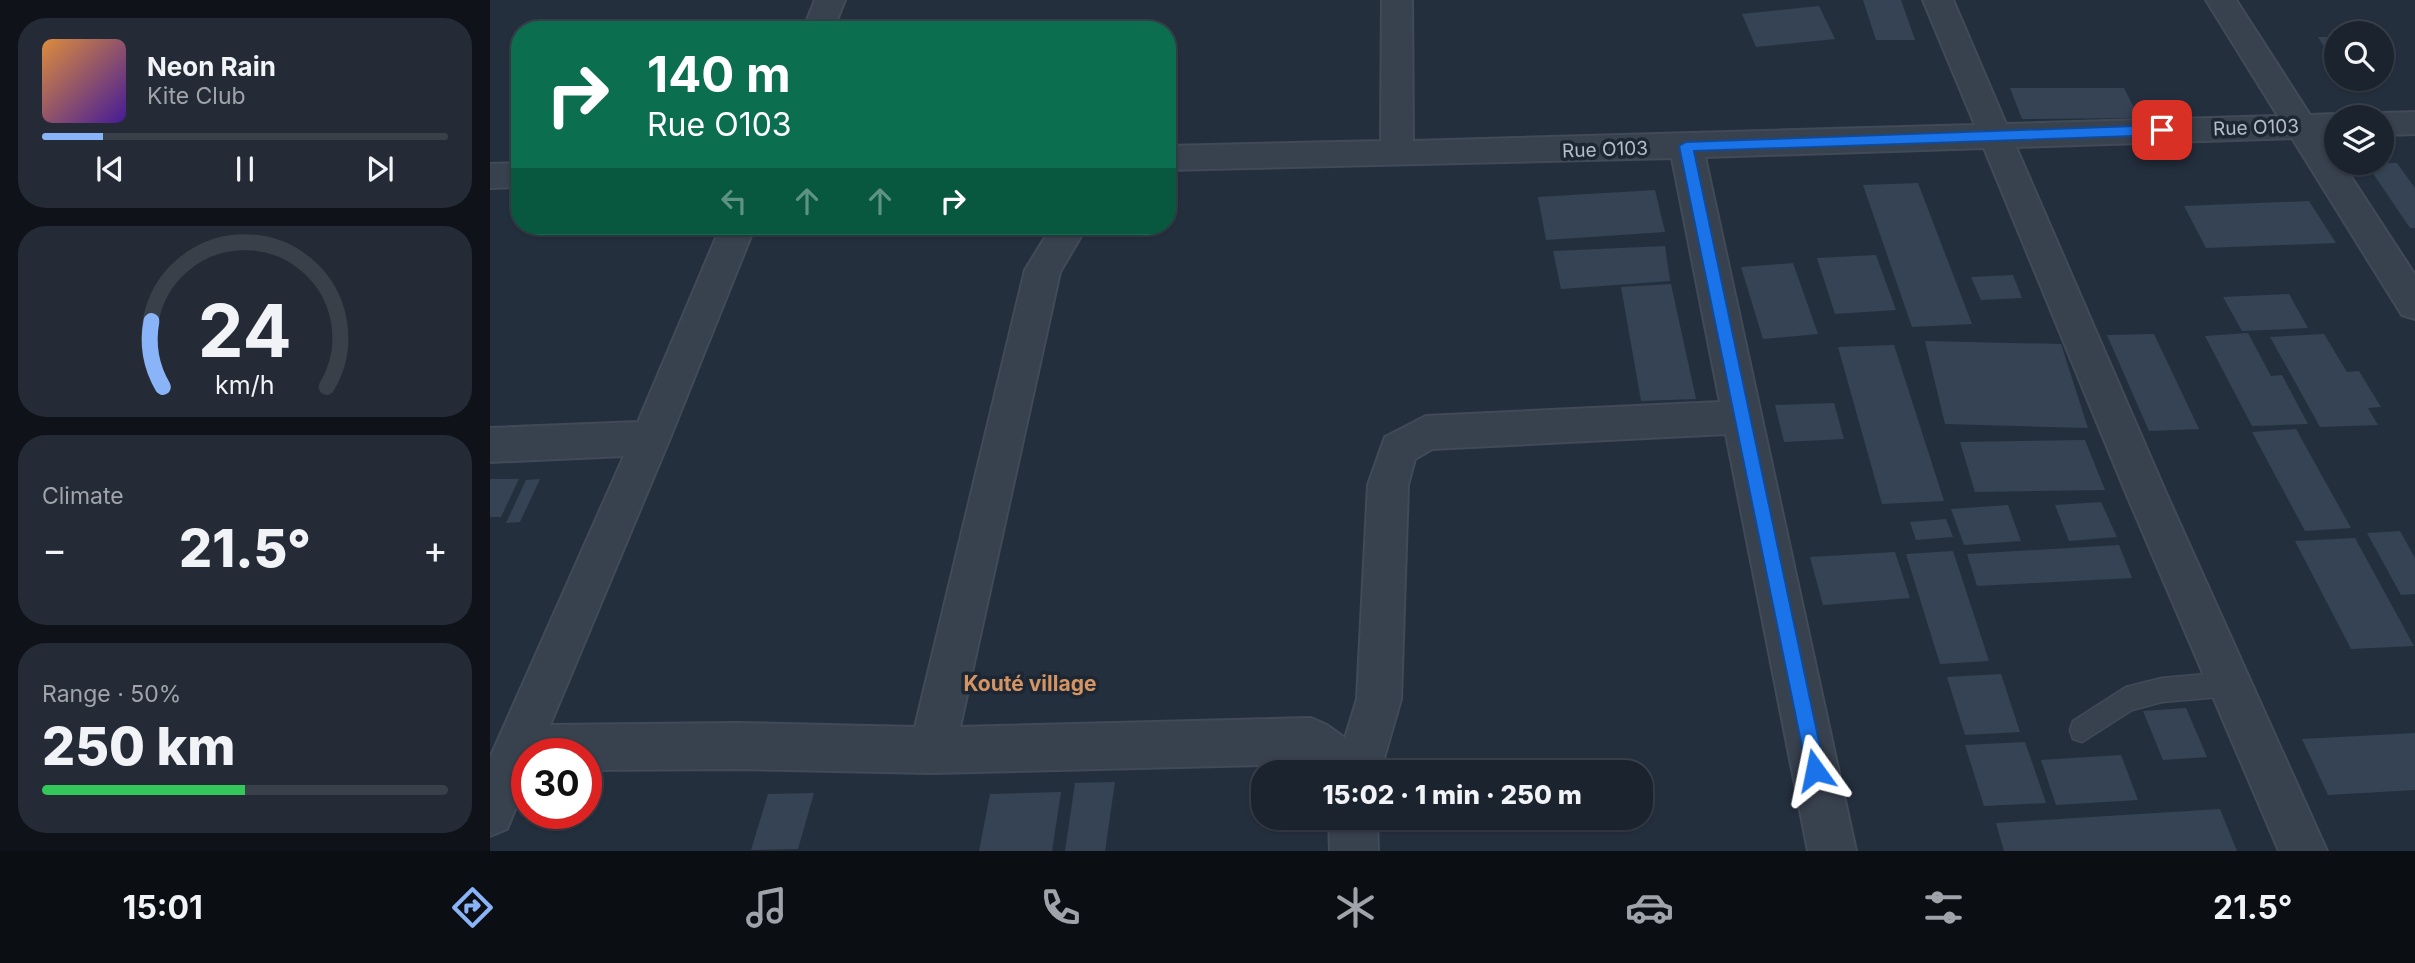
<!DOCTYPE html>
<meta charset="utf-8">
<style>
body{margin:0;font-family:Inter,sans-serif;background:#242b36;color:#f1f3f6;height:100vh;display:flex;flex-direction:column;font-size:26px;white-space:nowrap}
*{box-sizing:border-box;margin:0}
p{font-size:23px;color:#a0a4aa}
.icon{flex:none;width:38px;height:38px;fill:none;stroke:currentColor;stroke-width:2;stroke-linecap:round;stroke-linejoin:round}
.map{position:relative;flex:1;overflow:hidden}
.sheet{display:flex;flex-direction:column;gap:18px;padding:18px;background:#0f1319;width:490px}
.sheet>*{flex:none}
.guide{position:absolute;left:21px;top:21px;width:665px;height:214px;border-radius:28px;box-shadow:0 2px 5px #0004,0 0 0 2px #39404a;background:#0b6e4f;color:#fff;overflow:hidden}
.fabs{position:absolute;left:1834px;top:21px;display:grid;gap:14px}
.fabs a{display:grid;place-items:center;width:70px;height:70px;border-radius:50%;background:#1b232e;box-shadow:0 2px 5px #0004,0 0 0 2px #39404a;font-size:35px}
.speed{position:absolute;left:21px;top:738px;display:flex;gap:14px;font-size:35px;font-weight:700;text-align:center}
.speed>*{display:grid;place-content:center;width:91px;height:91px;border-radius:50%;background:#1b232e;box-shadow:0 2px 5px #0004,0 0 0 2px #39404a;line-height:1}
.speed .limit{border:10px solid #d22;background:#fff;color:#111}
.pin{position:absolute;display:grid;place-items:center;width:60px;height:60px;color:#fff;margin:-30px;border-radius:14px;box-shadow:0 4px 10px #0006}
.me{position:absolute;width:77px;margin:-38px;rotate:348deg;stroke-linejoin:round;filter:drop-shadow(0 0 5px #0008)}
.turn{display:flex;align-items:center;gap:24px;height:147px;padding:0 21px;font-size:32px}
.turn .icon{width:91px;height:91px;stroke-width:2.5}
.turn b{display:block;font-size:49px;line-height:60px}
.lanes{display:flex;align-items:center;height:66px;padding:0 21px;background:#0003;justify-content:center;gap:35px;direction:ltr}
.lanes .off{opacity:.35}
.big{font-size:52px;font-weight:800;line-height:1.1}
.sheet .tile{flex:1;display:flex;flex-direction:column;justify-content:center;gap:10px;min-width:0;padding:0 24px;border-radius:28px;background:#242b36}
.sheet .dial{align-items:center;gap:0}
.dial svg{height:182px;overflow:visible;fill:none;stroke:#39404a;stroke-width:7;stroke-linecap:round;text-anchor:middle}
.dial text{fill:#f1f3f6;stroke:none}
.song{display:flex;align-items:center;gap:21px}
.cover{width:84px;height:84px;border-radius:10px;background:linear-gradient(135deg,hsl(30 70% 55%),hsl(260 70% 35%))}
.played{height:7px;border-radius:4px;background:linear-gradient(90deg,#8ab4f8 15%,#39404a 15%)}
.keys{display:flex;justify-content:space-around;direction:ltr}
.heat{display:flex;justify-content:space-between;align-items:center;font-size:38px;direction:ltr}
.charge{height:10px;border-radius:5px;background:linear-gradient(90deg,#34c759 50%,#39404a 0)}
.trip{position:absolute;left:761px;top:760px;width:402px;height:70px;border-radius:28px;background:#1b232e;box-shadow:0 2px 5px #0004,0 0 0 2px #39404a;font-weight:800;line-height:70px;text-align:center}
.tab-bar{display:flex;height:112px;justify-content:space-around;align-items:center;background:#0b0e12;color:#a0a4aa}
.tab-bar .icon{width:49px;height:49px}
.tab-bar .current{color:#8ab4f8}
.tab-bar b{font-size:32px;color:#f1f3f6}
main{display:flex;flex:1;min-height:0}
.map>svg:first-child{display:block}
.building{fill:#364354}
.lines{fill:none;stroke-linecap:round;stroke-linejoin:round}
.lane-casing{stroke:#414a57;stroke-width:3}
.street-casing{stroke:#414a57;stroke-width:4}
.lane{fill:#38414e;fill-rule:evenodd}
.street{fill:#38414e;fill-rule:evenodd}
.route{fill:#1a73e8;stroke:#114b97;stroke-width:2}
.labels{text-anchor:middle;stroke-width:7;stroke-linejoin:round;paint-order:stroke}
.street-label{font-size:19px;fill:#b4bcc9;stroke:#1d2633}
.neighbourhood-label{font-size:21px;font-weight:bold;fill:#d59563;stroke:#1d2633}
</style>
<main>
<section class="sheet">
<div class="tile">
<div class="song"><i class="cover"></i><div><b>Neon Rain</b><p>Kite Club</p></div></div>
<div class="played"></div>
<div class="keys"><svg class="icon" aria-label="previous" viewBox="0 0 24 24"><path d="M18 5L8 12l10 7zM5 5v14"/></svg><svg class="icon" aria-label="pause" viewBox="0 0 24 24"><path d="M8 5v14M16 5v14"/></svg><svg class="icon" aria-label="next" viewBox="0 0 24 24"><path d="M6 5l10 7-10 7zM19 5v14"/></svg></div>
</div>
<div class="tile dial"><svg viewBox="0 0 100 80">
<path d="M14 69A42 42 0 1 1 86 69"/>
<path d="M14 69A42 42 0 0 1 9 40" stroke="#8ab4f8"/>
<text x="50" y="56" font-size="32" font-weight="700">24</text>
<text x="50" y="72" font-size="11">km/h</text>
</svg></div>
<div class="tile"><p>Climate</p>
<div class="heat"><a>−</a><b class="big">21.5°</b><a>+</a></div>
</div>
<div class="tile"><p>Range · 50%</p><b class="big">250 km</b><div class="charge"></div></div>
</section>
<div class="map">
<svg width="1925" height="851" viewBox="0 0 1925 851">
<rect width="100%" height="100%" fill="#242f3e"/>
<g class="building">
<path d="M 1373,0 L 1411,0 L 1425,40 L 1386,40 Z"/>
<path d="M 1329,6 L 1345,39 L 1266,47 L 1252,14 Z"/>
<path d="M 1828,37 L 1846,37 L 1846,54 L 1839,54 Z"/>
<path d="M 1520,88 L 1634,88 L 1649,118 L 1532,119 Z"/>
<path d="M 1876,163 L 1907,163 L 1925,188 L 1925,228 L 1920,228 Z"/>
<path d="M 1428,183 L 1482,324 L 1422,327 L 1373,185 Z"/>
<path d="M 1165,190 L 1175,232 L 1056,240 L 1048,197 Z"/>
<path d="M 1819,201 L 1846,243 L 1716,248 L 1694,206 Z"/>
<path d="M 1175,246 L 1180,281 L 1071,289 L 1063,251 Z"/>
<path d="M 1386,255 L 1406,310 L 1345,314 L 1327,258 Z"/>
<path d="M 1303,263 L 1328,334 L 1273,339 L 1251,267 Z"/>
<path d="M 1523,275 L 1532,298 L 1491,300 L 1481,277 Z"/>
<path d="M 1181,284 L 1206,399 L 1151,401 L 1131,287 Z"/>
<path d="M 1799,294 L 1818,328 L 1752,331 L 1733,297 Z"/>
<path d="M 1758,333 L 1781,376 L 1792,375 L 1818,424 L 1762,426 L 1715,336 Z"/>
<path d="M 1664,334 L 1709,429 L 1659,431 L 1617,335 Z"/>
<path d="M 1834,334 L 1857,372 L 1869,371 L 1891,407 L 1878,408 L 1888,425 L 1830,427 L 1780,337 Z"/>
<path d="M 1435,341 L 1571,344 L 1598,428 L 1455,424 Z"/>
<path d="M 1404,345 L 1454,501 L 1392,504 L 1348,347 Z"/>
<path d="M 1344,403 L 1354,439 L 1294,442 L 1285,405 Z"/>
<path d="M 1806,429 L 1861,528 L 1815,531 L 1762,432 Z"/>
<path d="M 1595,440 L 1615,490 L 1485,492 L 1470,442 Z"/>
<path d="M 0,479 L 29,479 L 11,517 L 0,517 Z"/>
<path d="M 50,479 L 30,522 L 16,523 L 36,480 Z"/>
<path d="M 1611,502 L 1627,537 L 1579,541 L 1565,505 Z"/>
<path d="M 1518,505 L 1531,541 L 1474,545 L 1461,509 Z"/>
<path d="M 1456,519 L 1463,537 L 1426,540 L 1420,522 Z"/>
<path d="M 1910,531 L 1925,558 L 1925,594 L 1911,595 L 1877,533 Z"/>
<path d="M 1865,538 L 1924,646 L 1861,649 L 1805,541 Z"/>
<path d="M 1629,545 L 1642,578 L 1487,586 L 1477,554 Z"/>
<path d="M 1463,551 L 1499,661 L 1450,664 L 1416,554 Z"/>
<path d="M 1405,552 L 1420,598 L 1333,605 L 1320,557 Z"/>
<path d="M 1511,674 L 1530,732 L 1475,735 L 1457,677 Z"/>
<path d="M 1696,708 L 1717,757 L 1673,760 L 1653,711 Z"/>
<path d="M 1925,733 L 1925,790 L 1838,795 L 1812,739 Z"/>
<path d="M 1535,742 L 1556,803 L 1494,806 L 1475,745 Z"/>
<path d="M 1631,755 L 1648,800 L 1566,805 L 1551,760 Z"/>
<path d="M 625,782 L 615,851 L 575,851 L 585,783 Z"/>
<path d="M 571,792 L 562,851 L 489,851 L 500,794 Z"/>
<path d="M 324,793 L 308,849 L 261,850 L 278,794 Z"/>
<path d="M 1730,809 L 1747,851 L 1514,851 L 1506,823 Z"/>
</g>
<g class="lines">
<g class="lane-casing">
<path id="lane" d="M 1740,672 L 1749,676 L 1752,684 L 1749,692 L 1740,696 L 1672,702 L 1642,710 L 1592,742 L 1583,739 L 1580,730 L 1583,721 L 1636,687 L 1672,678 Z"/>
</g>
<g class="street-casing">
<g id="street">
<path d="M 325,0 L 355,0 L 343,30 L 313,30 Z"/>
<path d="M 892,0 L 922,0 L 923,141 L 1485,125 L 1433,0 L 1463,0 L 1516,124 L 1788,116 L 1716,0 L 1746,0 L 1820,115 L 1846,114 L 1857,117 L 1846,117 L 1846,136 L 1835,137 L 1846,155 L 1846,163 L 1852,163 L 1925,275 L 1925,319 L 1912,315 L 1802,138 L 1526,147 L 1676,493 L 1837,851 L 1789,851 L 1636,493 L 1494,148 L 1215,157 L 1366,851 L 1318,851 L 1236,434 L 942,449 L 925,459 L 918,485 L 911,699 L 890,772 L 825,772 L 814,764 L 442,773 L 247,769 L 96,770 L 96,754 L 37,754 L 37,781 L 17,829 L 0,836 L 0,758 L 134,456 L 0,462 L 0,428 L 148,422 L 231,226 L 265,226 L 180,438 L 60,725 L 247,723 L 425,727 L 535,270 L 562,226 L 597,226 L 570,272 L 470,727 L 821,718 L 837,725 L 855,738 L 867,699 L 878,485 L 895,437 L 936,416 L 1230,402 L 1182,158 L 677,170 L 677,146 L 891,141 Z"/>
<path d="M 1925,112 L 1925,134 L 1892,135 L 1892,117 L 1880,117 L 1892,113 Z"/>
<path d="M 30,163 L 30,187 L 0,188 L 0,164 Z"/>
<path d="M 839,817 L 887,817 L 888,851 L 840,851 Z"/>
</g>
</g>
<use href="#lane" class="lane"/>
<use href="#street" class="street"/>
</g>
<path class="route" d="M 1672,125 L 1679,130 L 1672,135 L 1204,151 L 1335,770 L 1332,776 L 1325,779 L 1318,776 L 1189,146 L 1196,142 Z"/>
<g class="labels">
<g class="street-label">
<text transform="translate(1766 127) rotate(-2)" y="7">Rue O103</text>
<text transform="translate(1115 149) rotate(-2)" y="7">Rue O103</text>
</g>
<g class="neighbourhood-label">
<text x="540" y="691">Kouté village</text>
</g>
</g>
</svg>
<div class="fabs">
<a><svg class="icon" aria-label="search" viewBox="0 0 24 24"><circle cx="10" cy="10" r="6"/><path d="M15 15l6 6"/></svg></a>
<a><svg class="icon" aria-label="layers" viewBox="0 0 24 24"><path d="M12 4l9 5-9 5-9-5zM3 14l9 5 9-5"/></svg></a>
</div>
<div class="speed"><div class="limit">30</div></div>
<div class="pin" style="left:1672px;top:130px;background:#d93025"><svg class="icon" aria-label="arrive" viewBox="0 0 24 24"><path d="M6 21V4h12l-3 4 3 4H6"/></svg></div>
<svg class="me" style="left:1325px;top:770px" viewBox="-20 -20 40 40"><path d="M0-17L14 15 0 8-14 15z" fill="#1a73e8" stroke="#fff" stroke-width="4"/></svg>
<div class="trip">15:02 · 1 min · 250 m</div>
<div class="guide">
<div class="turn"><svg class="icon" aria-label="right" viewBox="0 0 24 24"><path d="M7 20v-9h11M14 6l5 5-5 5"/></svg><div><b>140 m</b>Rue O103</div></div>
<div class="lanes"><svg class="icon off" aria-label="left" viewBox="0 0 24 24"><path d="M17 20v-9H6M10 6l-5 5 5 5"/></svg><svg class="icon off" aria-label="ahead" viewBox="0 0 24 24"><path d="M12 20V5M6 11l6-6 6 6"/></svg><svg class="icon off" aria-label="ahead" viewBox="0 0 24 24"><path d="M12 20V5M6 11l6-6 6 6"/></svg><svg class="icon" aria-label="right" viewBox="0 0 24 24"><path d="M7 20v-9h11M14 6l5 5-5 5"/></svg></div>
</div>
</div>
</main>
<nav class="tab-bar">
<b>15:01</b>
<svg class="icon current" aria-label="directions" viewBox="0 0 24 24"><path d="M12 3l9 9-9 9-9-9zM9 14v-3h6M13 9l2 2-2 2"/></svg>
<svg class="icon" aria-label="music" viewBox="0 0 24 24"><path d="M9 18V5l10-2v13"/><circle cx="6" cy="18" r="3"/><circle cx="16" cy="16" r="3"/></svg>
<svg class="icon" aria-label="phone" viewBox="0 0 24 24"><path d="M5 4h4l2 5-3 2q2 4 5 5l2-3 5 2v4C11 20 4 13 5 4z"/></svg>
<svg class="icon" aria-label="climate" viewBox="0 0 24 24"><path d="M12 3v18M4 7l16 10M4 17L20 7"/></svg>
<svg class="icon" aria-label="car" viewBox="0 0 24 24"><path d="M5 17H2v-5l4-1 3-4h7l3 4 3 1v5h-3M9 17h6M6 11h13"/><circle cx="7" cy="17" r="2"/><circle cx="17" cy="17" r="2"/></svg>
<svg class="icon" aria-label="filters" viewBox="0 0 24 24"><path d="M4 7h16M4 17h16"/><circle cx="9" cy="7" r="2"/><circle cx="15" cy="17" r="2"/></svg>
<b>21.5°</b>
</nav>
